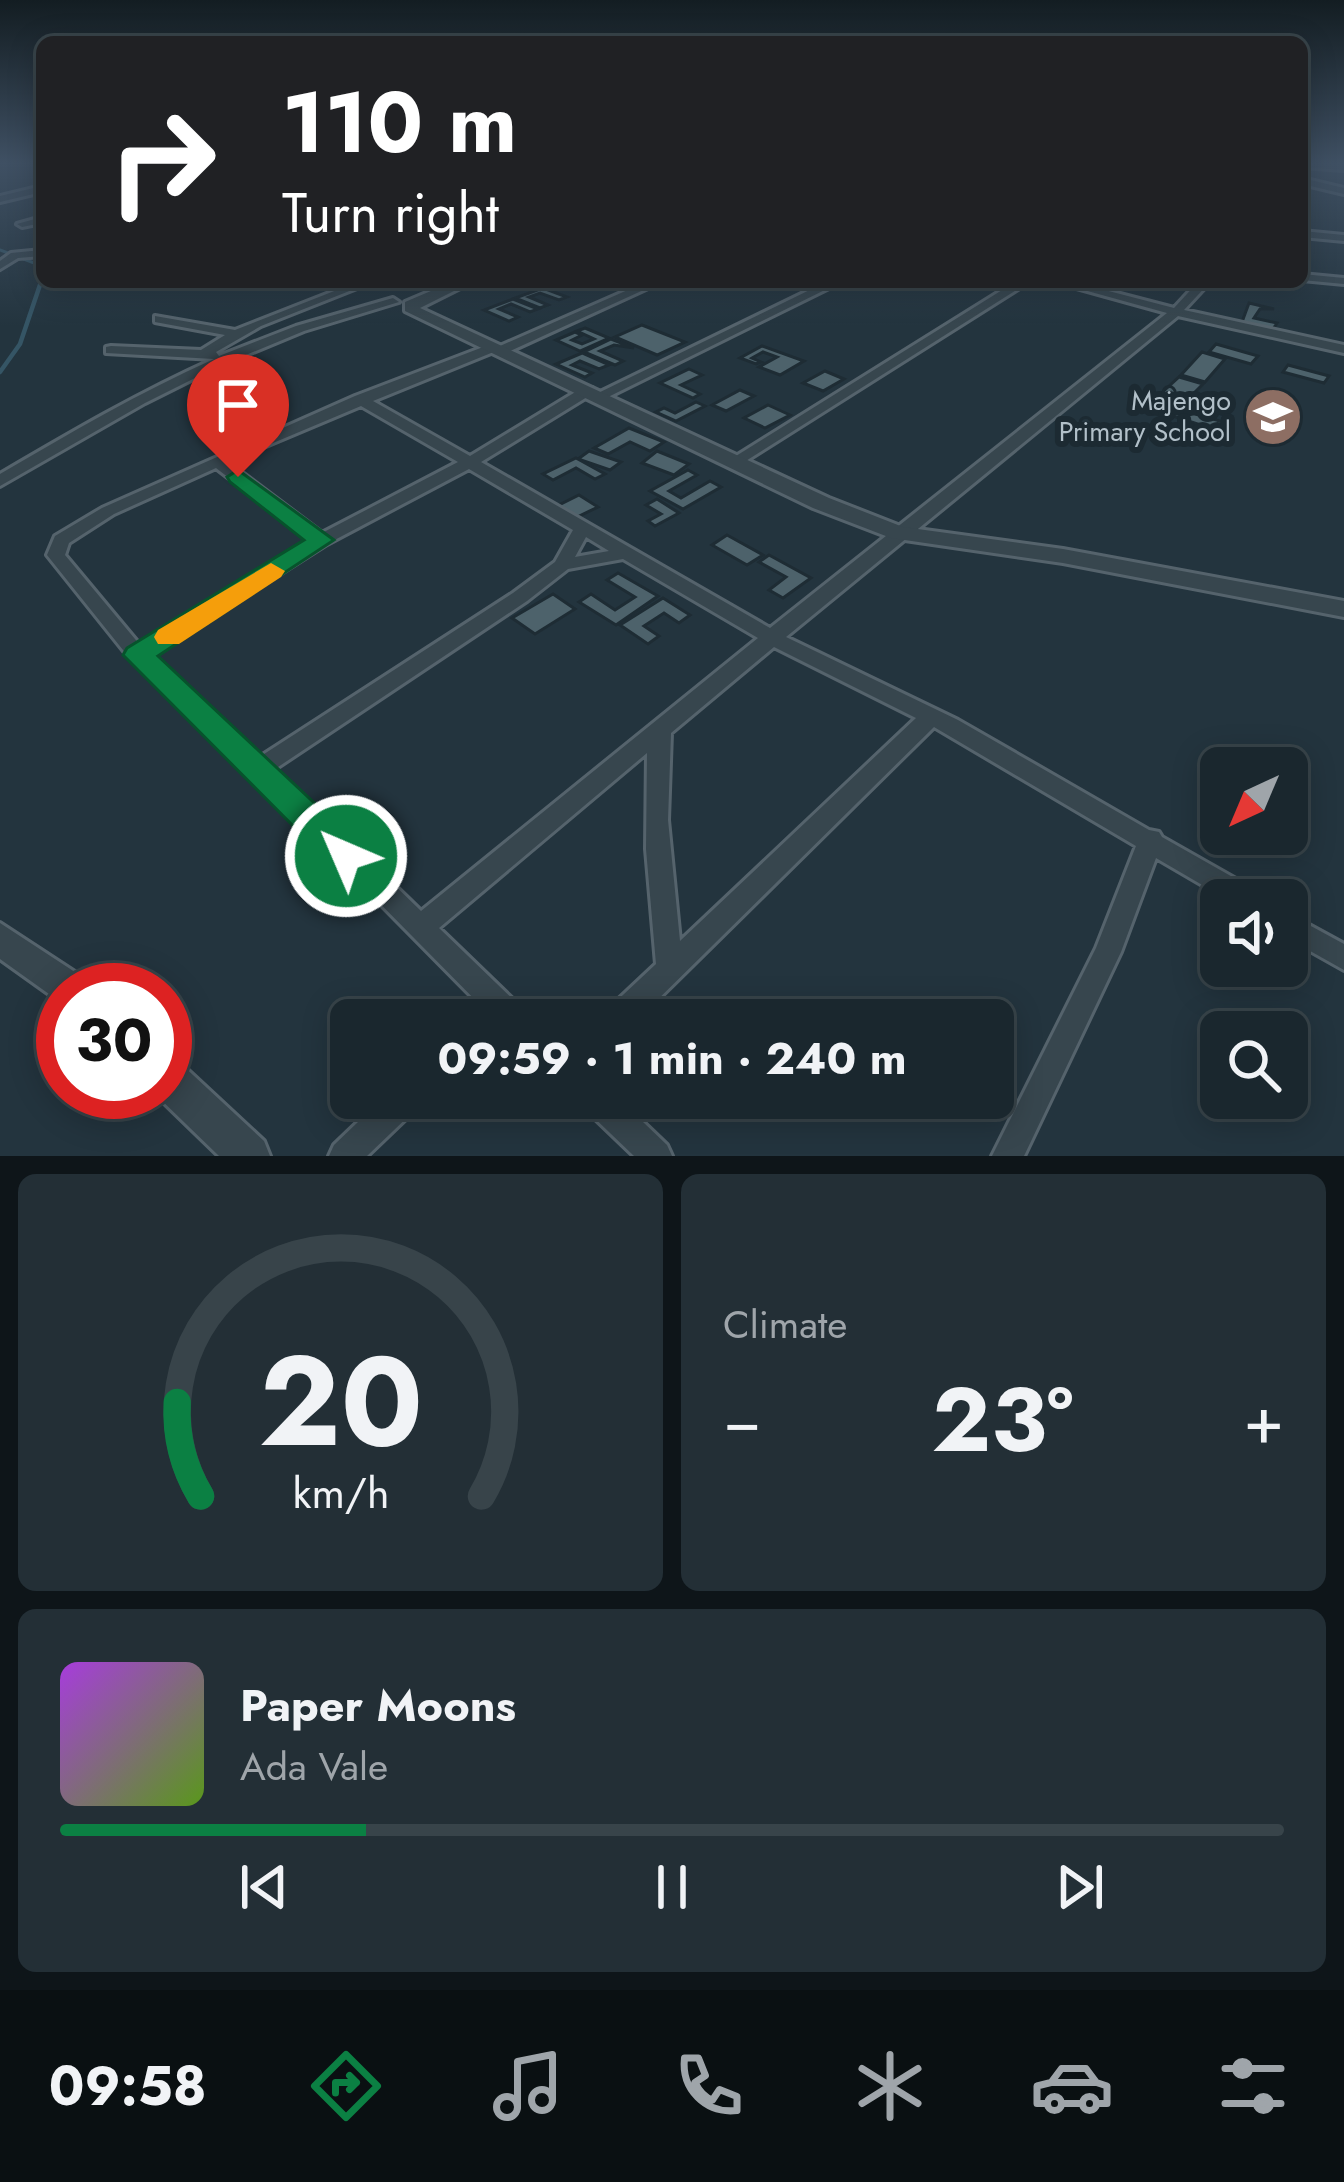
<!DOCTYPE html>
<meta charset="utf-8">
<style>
body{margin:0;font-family:Jost,sans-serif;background:#232f36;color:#f1f3f6;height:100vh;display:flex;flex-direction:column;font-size:45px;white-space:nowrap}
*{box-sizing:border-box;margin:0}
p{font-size:39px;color:#9fa5aa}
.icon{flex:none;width:66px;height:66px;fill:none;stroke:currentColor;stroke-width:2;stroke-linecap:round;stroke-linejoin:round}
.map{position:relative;height:1156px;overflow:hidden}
.details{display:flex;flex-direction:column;gap:18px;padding:18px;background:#0e1519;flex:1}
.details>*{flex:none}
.guide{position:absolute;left:36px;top:36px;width:1272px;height:252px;border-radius:18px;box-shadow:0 6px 30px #0003,0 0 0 3px #38444a;background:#202124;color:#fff;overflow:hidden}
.needle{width:78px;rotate:224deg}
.tools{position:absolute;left:1200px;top:747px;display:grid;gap:24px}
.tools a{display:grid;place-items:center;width:108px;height:108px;border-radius:18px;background:#1a272e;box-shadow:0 6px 30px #0003,0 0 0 3px #38444a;font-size:60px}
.speed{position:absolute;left:36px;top:963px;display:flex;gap:24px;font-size:60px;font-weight:700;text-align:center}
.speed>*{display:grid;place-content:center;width:156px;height:156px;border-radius:50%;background:#1a272e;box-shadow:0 6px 30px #0003,0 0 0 3px #38444a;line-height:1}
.speed .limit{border:18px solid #d22;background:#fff;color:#111}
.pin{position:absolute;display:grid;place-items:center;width:102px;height:102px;color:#fff;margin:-123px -51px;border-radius:50% 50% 50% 0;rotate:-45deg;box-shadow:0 0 12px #0007}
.pin .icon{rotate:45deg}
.me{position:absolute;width:132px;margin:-66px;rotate:315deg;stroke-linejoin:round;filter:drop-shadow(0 0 9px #0008)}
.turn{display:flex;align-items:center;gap:42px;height:252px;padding:0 48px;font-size:54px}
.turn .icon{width:156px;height:156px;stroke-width:2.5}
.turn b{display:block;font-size:84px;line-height:102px}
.big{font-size:90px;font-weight:700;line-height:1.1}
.details .card{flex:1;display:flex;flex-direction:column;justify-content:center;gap:18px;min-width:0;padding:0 42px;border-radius:18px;background:#232f36}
.details .dial{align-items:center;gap:0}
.dial svg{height:312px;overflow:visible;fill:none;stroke:#38444a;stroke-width:7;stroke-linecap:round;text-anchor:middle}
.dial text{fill:#f1f3f6;stroke:none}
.song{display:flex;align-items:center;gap:36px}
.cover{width:144px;height:144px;border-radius:18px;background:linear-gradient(135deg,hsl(280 70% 55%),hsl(90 70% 35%))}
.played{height:12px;border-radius:6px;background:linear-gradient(90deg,#0b8043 25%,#38444a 25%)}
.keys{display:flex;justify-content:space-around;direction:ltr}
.heat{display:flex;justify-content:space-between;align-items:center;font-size:66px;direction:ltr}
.details .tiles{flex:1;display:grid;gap:18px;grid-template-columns:1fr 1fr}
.card:last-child{grid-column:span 2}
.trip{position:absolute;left:330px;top:999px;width:684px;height:120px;border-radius:18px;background:#1a272e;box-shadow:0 6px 30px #0003,0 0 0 3px #38444a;font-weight:700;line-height:120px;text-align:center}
.tab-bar{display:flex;height:192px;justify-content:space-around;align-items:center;background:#0a1012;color:#9fa5aa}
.tab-bar .icon{width:84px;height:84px}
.tab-bar .active{color:#0b8043}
.tab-bar b{font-size:54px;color:#f1f3f6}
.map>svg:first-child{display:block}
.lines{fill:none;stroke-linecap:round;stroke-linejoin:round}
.stream-far1{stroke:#355565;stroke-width:3}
.stream{stroke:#355565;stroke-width:4.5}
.building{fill:#4d626b;stroke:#1e2c34;stroke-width:3}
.minor-casing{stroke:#55636c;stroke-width:6}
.tertiary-casing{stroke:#55636c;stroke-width:6}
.minor{fill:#37464e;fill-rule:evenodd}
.tertiary{fill:#37464e;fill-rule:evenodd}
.route{fill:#0b8043;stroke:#07532c;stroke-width:3}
.slow{fill:#f59e0b}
.labels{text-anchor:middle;stroke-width:12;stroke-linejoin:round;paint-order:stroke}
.far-poi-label{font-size:27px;fill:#b2c0c9;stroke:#1c2a32;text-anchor:end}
</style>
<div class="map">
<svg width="1344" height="1156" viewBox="0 0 1344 1156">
<rect width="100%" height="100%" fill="#23343e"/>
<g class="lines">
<path class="stream-far1" d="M 0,250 L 42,266"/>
<path class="stream" d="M 0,372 L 20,344 L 42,279"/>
</g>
<g class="building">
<path d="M 543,288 L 567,297 L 559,300 L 540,293 L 529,297 L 548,305 L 540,308 L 515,298 Z"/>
<path d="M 513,299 L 538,309 L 530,312 L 511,304 L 499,309 L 518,317 L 509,321 L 484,310 Z"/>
<path d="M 1249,303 L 1274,309 L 1260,309 L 1254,318 L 1277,323 L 1273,329 L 1242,322 Z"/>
<path d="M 642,325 L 685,342 L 657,355 L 615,337 Z"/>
<path d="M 585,328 L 609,338 L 580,351 L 556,340 L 575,332 L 582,335 L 572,340 L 582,344 L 594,339 L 577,331 Z"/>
<path d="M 611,339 L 634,348 L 614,345 L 600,351 L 623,361 L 615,365 L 584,352 Z"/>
<path d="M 1216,344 L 1258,356 L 1251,364 L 1209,352 Z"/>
<path d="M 762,346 L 804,361 L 780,375 L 759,367 L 777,357 L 763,352 L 752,358 L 761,362 L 756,364 L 740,358 Z"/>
<path d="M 1202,352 L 1225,359 L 1205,382 L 1181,375 Z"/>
<path d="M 582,353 L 609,365 L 599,369 L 580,361 L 572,365 L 592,373 L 585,377 L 556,364 Z"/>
<path d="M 1288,365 L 1329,376 L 1324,383 L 1283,372 Z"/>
<path d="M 689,369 L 702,375 L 681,385 L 700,394 L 693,398 L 660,383 Z"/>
<path d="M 825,371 L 844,379 L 823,391 L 803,383 Z"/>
<path d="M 1179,377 L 1203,384 L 1181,406 L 1156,398 Z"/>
<path d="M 740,390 L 754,396 L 726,411 L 712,405 Z"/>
<path d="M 1155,401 L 1223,422 L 1216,430 L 1148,408 Z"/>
<path d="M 696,402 L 705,406 L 676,421 L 656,412 L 664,408 L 675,413 Z"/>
<path d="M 768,405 L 790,415 L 765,428 L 744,418 Z"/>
<path d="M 629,428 L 664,442 L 650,451 L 630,442 L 608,454 L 594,448 Z"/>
<path d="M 589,451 L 621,462 L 610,470 L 578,459 Z"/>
<path d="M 657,451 L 689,464 L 674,475 L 642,463 Z"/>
<path d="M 576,458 L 605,474 L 595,479 L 576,468 L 553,480 L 543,474 Z"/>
<path d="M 688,470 L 697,475 L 669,491 L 681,498 L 710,481 L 721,487 L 683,509 L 650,491 Z"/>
<path d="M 579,495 L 598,507 L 575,518 L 557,506 Z"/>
<path d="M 657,499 L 679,513 L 655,526 L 648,521 L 661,514 L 646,505 Z"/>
<path d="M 727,535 L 763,555 L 747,565 L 712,545 Z"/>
<path d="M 769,555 L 811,578 L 783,598 L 769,590 L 786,577 L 759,562 Z"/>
<path d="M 618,573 L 658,596 L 616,625 L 579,602 L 591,594 L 615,610 L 635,597 L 607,580 Z"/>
<path d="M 553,594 L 575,609 L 535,634 L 512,618 Z"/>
<path d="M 663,598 L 690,615 L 679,623 L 664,613 L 644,626 L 659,636 L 648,644 L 620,625 Z"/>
</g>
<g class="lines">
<g class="minor-casing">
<g id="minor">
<path d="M 1302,164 L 1344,164 L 1344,170 L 1302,167 Z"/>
<path d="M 1302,178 L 1344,188 L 1344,194 L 1302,184 Z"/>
<path d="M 42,186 L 42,192 L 0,202 L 0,196 Z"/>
<path d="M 42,217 L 42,223 L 22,227 L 17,224 Z"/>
<path d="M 1302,231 L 1344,235 L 1344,241 L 1302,237 Z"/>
<path d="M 42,250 L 42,256 L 18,258 L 0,269 L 0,261 L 11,253 Z"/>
<path d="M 1302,274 L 1344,278 L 1344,284 L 1302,280 Z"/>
<path d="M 646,282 L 661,282 L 506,353 L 496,351 L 373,401 L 470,456 L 582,388 L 592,388 L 592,394 L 481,462 L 770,628 L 1167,313 L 1055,282 L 1074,282 L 1174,308 L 1198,282 L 1210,282 L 1184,310 L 1344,345 L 1344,353 L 1178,316 L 786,637 L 958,720 L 1149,830 L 1159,832 L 1162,837 L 1259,892 L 1263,900 L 1228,900 L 1156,858 L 1121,952 L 1024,1156 L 992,1156 L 1096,948 L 1136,846 L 934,727 L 637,1020 L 603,1020 L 607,1010 L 656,964 L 646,849 L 647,753 L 439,928 L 524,1010 L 528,1020 L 495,1020 L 252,774 L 131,660 L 47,555 L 55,536 L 102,508 L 355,396 L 491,344 L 500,346 ZM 361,406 L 458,462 L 322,533 L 228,462 ZM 216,468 L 310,540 L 140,645 L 65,555 L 69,543 L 114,514 ZM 469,469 L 573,530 L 555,562 L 513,593 L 261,756 L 151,656 L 327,544 ZM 586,537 L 609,551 L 575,557 ZM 623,559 L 758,638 L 421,911 L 275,769 L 527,601 L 568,569 ZM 774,647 L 916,718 L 680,941 L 668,820 L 671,733 Z"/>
<path d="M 826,282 L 841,282 L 604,399 L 594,399 L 592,396 Z"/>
<path d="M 1015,282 L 1029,282 L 741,464 L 731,464 L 728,461 Z"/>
<path d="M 347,286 L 357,288 L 261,326 L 216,352 L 219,356 L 296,326 L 393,298 L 399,302 L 304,331 L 217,367 L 145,403 L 0,486 L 0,474 C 70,433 140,392 214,359 L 106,353 L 106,347 L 111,346 L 201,350 L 225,335 L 155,322 L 155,316 L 235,330 Z"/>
<path d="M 1287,913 L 1344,944 L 1344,970 L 1287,938 Z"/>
<path d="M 383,1098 L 420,1098 L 416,1109 L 367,1156 L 329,1156 L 334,1145 Z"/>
<path d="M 581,1098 L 618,1098 L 667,1145 L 672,1156 L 634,1156 L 585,1109 Z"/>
</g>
</g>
<g class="tertiary-casing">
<g id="tertiary">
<path d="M 452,282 L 472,282 L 420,308 L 829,498 L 903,527 L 1063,549 L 1344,601 L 1344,617 L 1063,563 L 891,538 L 813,508 L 405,311 L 405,302 Z"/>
<path d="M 0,923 L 84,978 L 89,990 L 63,990 L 63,1004 L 0,959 Z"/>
<path d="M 165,1056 L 179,1062 L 264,1141 L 270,1156 L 219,1156 L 153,1092 L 165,1092 Z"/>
</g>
</g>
<use href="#minor" class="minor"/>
<use href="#tertiary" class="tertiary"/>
</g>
<linearGradient id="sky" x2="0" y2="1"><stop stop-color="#131d22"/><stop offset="0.5" stop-color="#3f5063"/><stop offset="1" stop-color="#3f5063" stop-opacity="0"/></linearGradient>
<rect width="1344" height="326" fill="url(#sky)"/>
<path class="route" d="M 238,470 L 334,540 L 158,656 L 359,845 L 364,856 L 359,866 L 346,871 L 333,866 L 123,655 L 127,648 L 304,540 L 230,482 L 227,477 Z"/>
<path class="slow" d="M 271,563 L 285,571 L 281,577 L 179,644 L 158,644 L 154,637 L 158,630 Z"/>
<defs>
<g id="school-disc" transform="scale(3)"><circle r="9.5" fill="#8d6e63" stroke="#1c2a32"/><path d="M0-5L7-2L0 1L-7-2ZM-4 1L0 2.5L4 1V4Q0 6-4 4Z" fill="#fff"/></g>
</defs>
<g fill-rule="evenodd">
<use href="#school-disc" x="1273" y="417"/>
</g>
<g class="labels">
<g class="far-poi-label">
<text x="1231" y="410">Majengo<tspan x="1231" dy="31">Primary School</tspan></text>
</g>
</g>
</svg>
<div class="tools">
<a><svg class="needle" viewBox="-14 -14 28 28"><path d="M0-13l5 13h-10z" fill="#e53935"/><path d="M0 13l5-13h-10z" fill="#9fa5aa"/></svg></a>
<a><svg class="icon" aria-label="sound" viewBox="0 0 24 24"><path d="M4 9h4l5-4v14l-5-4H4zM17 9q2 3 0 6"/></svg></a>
<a><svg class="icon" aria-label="search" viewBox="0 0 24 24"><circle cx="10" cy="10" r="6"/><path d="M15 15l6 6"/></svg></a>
</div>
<div class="speed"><div class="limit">30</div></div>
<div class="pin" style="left:238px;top:477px;background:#d93025"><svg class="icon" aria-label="arrive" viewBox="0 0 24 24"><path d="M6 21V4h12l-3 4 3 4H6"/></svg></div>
<svg class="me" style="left:346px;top:856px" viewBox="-20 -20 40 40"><circle r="17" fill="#0b8043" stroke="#fff" stroke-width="3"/><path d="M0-11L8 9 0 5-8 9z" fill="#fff"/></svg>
<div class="trip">09:59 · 1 min · 240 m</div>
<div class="guide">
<div class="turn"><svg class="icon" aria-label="right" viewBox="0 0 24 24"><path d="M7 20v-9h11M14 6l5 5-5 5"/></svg><div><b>110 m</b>Turn right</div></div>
</div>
</div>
<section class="details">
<div class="tiles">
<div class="card dial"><svg viewBox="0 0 100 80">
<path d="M14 69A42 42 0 1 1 86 69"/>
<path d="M14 69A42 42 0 0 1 8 45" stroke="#0b8043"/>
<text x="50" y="56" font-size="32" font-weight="700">20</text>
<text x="50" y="72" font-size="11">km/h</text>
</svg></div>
<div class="card"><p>Climate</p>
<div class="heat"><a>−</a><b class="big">23°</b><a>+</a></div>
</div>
<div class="card">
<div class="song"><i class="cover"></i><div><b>Paper Moons</b><p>Ada Vale</p></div></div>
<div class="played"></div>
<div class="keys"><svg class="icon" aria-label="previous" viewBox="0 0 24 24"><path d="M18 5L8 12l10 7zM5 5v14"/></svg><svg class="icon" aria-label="pause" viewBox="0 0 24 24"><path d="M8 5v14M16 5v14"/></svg><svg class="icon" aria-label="next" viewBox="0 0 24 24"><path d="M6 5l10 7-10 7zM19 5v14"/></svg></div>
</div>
</div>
</section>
<nav class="tab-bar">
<b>09:58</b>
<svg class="icon active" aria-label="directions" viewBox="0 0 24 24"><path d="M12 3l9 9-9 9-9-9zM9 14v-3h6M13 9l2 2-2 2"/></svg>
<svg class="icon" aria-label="music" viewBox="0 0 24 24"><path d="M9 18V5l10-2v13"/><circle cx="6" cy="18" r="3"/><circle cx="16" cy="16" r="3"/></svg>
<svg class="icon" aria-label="phone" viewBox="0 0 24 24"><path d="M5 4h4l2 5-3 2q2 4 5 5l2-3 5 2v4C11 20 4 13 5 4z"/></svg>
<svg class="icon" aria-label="climate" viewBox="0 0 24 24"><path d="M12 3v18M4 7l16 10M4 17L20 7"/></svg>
<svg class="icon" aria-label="car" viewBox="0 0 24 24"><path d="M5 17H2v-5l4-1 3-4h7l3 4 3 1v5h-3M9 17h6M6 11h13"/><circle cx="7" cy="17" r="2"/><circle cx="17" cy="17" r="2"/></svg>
<svg class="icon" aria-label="filters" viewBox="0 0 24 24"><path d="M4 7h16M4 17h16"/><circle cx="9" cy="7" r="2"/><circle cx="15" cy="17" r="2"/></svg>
</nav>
